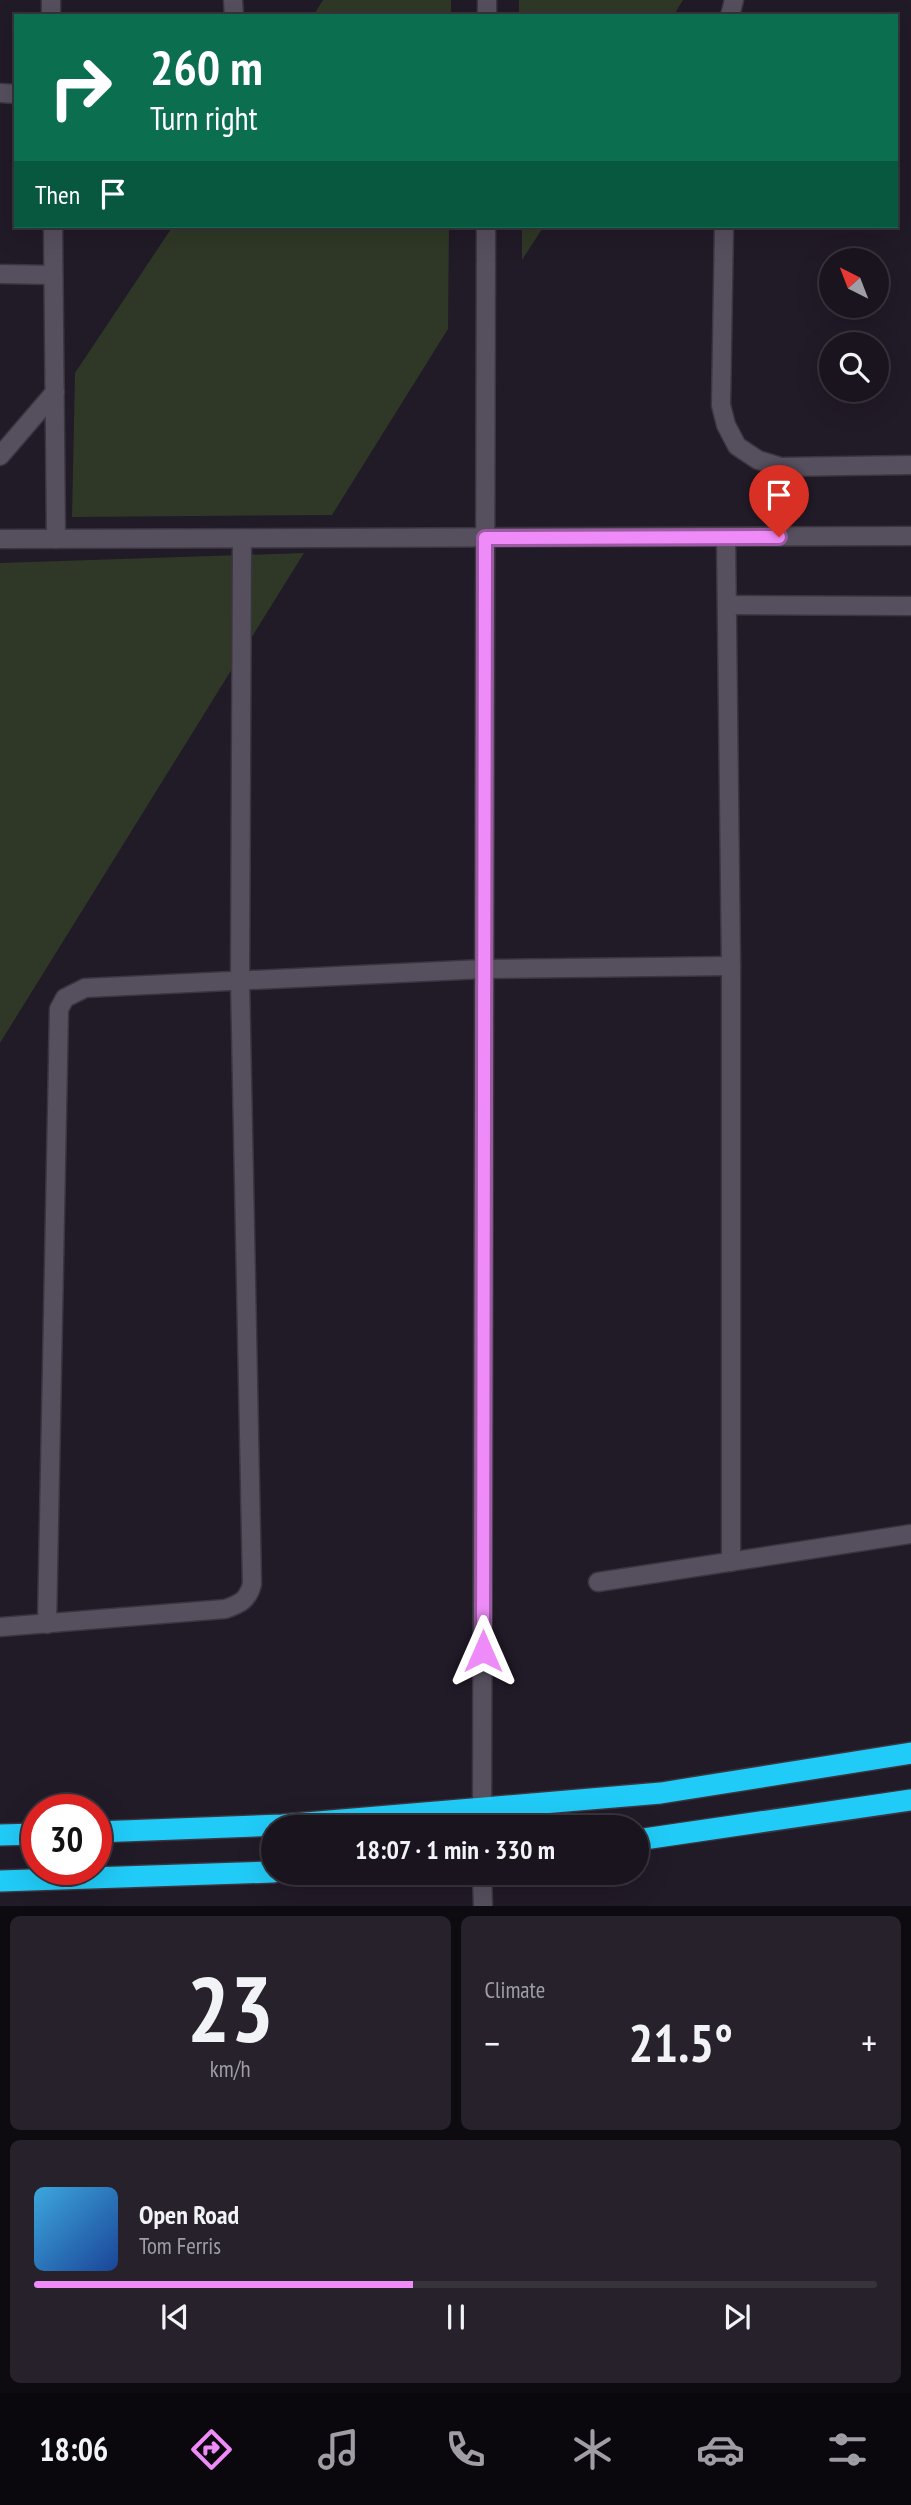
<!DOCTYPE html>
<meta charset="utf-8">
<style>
body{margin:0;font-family:"PT Sans Narrow",sans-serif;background:#26212a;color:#f1f3f6;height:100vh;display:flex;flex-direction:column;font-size:26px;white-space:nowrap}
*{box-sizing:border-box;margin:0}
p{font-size:23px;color:#9f9ea4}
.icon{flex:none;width:38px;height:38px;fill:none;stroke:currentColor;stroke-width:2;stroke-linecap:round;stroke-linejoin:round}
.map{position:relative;height:1906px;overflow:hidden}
.sheet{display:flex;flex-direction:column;gap:10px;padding:10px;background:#0e0b10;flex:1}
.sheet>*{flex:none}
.guide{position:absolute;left:14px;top:14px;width:884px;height:214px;border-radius:0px;box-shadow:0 7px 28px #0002,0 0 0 2px #37333b;background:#0b6e4f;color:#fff;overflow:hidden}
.needle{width:46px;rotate:318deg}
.fabs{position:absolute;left:819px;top:248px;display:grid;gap:14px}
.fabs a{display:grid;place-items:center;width:70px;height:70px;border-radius:50%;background:#19141d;box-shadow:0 7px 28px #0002,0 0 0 2px #37333b;font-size:35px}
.speed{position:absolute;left:21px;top:1794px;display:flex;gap:14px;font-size:35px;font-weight:700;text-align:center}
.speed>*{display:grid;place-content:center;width:91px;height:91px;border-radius:50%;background:#19141d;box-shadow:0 7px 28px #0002,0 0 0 2px #37333b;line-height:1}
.speed .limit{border:10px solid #d22;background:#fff;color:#111}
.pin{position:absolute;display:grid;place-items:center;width:60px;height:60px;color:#fff;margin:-72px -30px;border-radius:50% 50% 50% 0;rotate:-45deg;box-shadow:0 0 7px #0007}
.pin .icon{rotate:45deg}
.me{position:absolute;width:77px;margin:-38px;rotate:0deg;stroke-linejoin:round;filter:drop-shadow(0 0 5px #0008)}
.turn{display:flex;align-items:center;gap:24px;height:147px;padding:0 21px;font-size:32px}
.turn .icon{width:91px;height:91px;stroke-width:2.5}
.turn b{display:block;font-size:49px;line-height:60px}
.then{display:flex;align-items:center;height:66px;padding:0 21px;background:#0003;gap:14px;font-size:26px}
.big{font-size:52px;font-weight:700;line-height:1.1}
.sheet .card{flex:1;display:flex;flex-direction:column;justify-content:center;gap:10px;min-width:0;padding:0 24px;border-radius:10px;background:#26212a}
.sheet .dial{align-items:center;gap:0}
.dial b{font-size:91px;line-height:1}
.song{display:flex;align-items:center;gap:21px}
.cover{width:84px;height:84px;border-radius:10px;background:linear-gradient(135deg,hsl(200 70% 55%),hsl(220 70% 35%))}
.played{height:7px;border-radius:4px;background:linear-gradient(90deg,#ee8bf8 45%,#37333b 45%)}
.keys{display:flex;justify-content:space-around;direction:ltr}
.heat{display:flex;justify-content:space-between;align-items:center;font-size:38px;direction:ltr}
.sheet .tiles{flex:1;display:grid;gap:10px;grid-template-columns:1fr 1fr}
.card:last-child{grid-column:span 2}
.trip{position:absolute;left:261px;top:1815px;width:388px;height:70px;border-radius:35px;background:#19141d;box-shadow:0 7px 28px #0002,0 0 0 2px #37333b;font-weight:700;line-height:70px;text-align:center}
.tab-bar{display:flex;height:112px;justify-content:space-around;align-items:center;background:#0a080c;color:#9f9ea4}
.tab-bar .icon{width:49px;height:49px}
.tab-bar .active{color:#ee8bf8}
.tab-bar b{font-size:32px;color:#f1f3f6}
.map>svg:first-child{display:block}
.green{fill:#2f3826}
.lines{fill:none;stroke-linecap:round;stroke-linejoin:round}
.minor-casing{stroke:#3b3540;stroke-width:21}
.highway-casing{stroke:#3b3540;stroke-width:24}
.minor{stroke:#564f5e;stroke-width:18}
.highway{stroke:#21cbf7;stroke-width:21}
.route-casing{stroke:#9b5aa1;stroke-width:18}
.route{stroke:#ee8bf8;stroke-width:12}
</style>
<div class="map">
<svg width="911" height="1907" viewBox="0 0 911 1907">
<rect width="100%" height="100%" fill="#211a27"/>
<g class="green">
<path d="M 323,0 L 451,0 L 451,16 L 313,16 Z"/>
<path d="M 519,0 L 683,0 L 673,16 L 519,16 Z"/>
<path d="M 173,226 L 449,226 L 448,329 L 332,515 L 72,517 L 75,373 Z"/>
<path d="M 522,226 L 544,226 L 522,260 Z"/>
<path d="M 304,553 L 0,1043 L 0,563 Z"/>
</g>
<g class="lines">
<g class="minor-casing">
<g id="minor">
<path d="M 51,0 L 51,16"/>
<path d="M 233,0 L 234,16"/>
<path d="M 487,16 L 487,0"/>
<path d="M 730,16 L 734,0"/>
<path d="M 0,93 L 16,94"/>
<path d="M 53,226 L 56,539"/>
<path d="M 724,226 L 721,405 L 726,425 L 737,446 L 758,460 L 781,467 L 911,465"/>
<path d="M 0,274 L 53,275"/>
<path d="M 0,456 L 55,392"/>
<path d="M 726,537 L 731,966 L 731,1562"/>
<path d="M 0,539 L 911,536"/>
<path d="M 727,605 L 911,606"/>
<path d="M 598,1582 L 911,1534"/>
<path d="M 47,1624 L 59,1009 L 65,998 L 85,988 L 484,969 L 731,966"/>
<path d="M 0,1627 L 225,1609 C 240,1604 248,1600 252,1584 L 240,980 L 242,539"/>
<path d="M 482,1827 L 486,226"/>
<path d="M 482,1872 L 483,1907"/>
</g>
</g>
<g class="highway-casing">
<g id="highway">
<path d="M 96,1832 L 282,1825 L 661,1793 L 911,1753"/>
<path d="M 0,1835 L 37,1834"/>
<path d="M 637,1840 L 911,1800"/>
<path d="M 0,1881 L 273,1872"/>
</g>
</g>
<use href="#minor" class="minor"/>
<use href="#highway" class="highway"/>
</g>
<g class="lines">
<g class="route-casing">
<path id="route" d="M 483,1651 L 485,538 L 779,537"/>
</g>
<use href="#route" class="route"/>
</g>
</svg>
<div class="fabs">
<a><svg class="needle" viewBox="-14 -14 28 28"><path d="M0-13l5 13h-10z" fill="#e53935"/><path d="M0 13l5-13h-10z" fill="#9f9ea4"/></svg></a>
<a><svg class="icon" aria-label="search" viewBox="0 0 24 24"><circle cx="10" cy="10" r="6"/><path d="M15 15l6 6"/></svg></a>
</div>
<div class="speed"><div class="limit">30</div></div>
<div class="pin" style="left:779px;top:537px;background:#d93025"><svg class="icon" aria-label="arrive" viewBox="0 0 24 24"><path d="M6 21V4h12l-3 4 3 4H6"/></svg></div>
<svg class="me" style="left:483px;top:1651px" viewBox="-20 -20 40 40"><path d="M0-17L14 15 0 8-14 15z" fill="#ee8bf8" stroke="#fff" stroke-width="4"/></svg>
<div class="trip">18:07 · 1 min · 330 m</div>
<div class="guide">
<div class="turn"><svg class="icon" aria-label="right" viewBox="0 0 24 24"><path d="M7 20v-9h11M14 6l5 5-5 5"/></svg><div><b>260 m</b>Turn right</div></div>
<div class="then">Then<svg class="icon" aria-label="arrive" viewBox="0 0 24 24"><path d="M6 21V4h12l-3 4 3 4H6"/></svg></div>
</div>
</div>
<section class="sheet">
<div class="tiles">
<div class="card dial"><b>23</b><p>km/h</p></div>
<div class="card"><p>Climate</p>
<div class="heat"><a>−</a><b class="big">21.5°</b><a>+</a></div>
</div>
<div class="card">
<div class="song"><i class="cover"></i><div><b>Open Road</b><p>Tom Ferris</p></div></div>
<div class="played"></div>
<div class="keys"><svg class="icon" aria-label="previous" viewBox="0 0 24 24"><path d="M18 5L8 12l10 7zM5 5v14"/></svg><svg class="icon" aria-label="pause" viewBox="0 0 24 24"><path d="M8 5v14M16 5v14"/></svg><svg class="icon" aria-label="next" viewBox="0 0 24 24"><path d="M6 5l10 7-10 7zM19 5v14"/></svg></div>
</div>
</div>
</section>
<nav class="tab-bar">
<b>18:06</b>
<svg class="icon active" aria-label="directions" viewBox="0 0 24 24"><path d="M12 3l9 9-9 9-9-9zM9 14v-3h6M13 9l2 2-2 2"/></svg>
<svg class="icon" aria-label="music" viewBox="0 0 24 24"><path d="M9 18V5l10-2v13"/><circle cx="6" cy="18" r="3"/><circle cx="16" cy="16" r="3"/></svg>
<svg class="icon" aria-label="phone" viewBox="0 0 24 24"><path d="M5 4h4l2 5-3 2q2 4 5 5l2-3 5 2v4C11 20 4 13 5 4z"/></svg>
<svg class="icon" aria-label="climate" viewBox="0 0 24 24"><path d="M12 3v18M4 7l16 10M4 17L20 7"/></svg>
<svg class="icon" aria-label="car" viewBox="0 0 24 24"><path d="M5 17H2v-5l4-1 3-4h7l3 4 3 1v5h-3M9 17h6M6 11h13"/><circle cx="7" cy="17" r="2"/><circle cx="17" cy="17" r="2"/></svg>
<svg class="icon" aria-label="filters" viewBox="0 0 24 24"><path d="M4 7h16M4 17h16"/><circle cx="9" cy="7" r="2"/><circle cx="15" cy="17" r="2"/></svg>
</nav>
